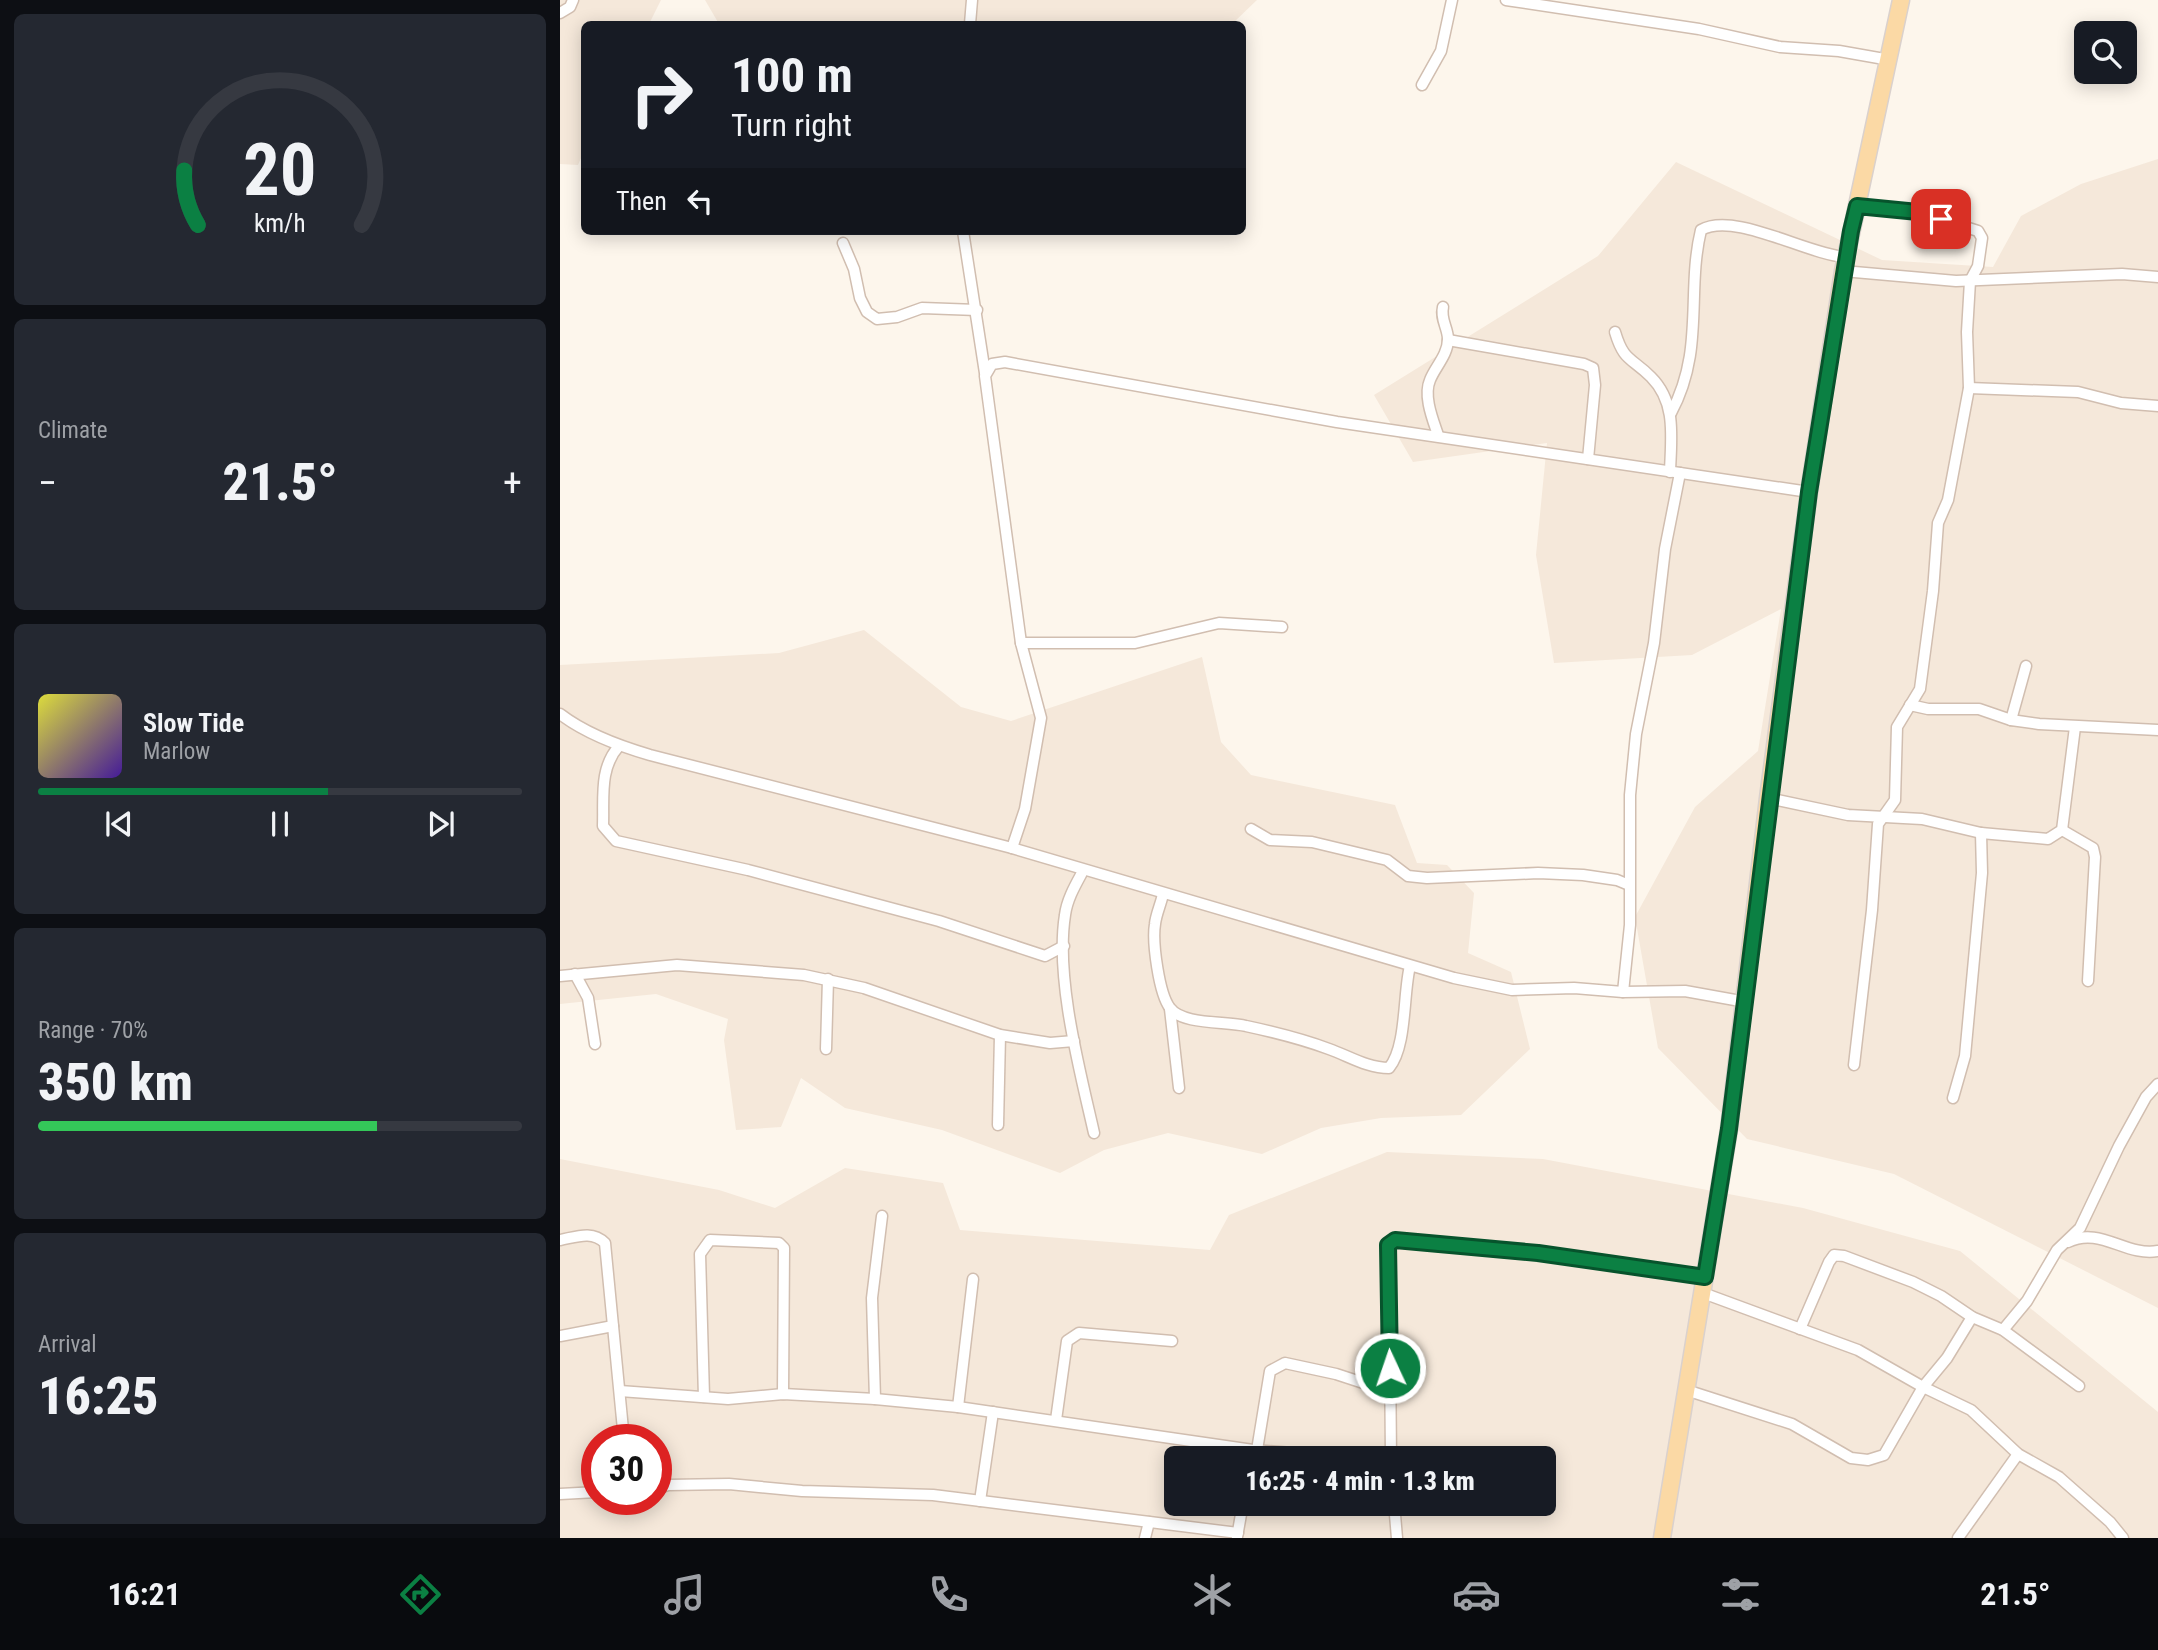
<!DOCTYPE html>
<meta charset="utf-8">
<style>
body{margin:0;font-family:"Roboto Condensed",sans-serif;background:#242831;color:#f1f3f6;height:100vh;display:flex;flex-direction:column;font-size:26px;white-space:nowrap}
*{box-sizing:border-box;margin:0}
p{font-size:23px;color:#9ea1a6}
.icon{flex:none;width:38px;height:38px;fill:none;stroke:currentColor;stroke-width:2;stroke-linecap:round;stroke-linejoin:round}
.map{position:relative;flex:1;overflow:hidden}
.side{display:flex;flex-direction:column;gap:14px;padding:14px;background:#0d0f14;width:560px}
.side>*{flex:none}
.guide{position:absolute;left:21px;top:21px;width:665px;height:214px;border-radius:10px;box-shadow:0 4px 18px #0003;background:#171b24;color:#f1f3f6;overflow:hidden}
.buttons{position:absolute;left:1514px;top:21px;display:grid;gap:14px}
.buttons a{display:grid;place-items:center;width:63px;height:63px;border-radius:10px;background:#171b24;box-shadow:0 4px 18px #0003;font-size:35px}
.speed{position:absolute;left:21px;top:1424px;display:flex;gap:14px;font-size:35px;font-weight:700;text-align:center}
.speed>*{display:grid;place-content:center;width:91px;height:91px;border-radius:50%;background:#171b24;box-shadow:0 4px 18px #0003;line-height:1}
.speed .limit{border:10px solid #d22;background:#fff;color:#111}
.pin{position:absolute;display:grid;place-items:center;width:60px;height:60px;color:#fff;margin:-30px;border-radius:14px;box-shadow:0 4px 10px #0006}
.me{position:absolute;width:77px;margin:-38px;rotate:357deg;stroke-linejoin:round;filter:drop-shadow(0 0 5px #0008)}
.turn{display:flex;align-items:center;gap:24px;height:147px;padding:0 35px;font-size:32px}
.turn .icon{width:91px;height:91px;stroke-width:2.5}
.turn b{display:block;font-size:49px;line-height:60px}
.then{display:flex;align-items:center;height:66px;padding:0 35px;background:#0003;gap:14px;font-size:26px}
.big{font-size:52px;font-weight:800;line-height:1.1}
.side .tile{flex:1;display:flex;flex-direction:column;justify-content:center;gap:10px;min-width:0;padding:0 24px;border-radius:10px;background:#242831}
.side .dial{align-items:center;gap:0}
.dial svg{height:182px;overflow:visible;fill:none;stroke:#363941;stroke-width:7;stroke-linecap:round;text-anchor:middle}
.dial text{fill:#f1f3f6;stroke:none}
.song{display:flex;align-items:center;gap:21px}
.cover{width:84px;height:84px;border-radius:10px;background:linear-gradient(135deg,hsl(60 70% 55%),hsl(260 70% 35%))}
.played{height:7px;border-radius:4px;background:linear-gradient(90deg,#0b8043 60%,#363941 60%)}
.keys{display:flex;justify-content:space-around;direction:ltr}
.heat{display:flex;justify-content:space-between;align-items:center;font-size:38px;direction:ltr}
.charge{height:10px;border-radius:5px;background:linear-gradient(90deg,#34c759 70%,#363941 0)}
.trip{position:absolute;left:604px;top:1446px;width:392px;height:70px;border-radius:10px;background:#171b24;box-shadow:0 4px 18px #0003;font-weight:800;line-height:70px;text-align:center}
.menu{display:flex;height:112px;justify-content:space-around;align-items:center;background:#090b0e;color:#9ea1a6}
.menu .icon{width:49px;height:49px}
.menu .active{color:#0b8043}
.menu b{font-size:32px;color:#f1f3f6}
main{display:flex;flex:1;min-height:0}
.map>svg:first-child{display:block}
.residential{fill:#f5e8da;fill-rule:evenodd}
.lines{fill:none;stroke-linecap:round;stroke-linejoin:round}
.street-casing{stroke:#d1beb0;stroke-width:13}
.primary-casing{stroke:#dad1cd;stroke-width:19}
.street{stroke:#fff;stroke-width:10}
.primary{stroke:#fbd9a5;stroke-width:16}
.route-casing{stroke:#07532c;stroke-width:18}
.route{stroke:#0b8043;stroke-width:12}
</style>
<main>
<section class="side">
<div class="tile dial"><svg viewBox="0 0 100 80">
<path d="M14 69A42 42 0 1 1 86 69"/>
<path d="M14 69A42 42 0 0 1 8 45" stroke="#0b8043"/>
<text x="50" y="56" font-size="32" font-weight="700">20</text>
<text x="50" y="72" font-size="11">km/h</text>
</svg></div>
<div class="tile"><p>Climate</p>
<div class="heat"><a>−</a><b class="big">21.5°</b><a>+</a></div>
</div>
<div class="tile">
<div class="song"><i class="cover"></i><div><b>Slow Tide</b><p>Marlow</p></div></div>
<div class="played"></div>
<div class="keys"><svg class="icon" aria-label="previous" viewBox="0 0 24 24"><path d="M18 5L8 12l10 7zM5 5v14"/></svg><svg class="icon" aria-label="pause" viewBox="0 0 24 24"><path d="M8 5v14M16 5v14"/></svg><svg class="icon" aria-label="next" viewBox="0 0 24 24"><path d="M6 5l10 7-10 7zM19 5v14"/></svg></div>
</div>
<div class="tile"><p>Range · 70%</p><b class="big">350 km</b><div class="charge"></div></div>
<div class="tile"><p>Arrival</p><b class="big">16:25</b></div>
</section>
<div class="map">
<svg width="1598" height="1538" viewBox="0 0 1598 1538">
<rect width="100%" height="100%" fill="#fdf6ec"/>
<g class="residential">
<path d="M 0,0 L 101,0 L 89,24 L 24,24 L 24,151 L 18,165 L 0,164 Z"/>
<path d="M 145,0 L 697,0 L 672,24 L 159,24 Z"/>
<path d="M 1598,159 L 1598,1308 L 1334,1174 L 1187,1139 L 1098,1048 L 1075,917 L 1135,807 L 1198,751 L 1221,609 L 1132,655 L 994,663 L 976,555 L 987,443 L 853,462 L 814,395 L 1038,256 L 1116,162 L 1322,260 L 1433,267 L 1461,216 L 1521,184 Z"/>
<path d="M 304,630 L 401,707 L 451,721 L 642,657 L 661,742 L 691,775 L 835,805 L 857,863 L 887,865 L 914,893 L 908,953 L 951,972 L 970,1049 L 901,1115 L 821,1118 L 761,1128 L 702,1154 L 608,1133 L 544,1150 L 500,1173 L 382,1130 L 285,1108 L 241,1078 L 221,1127 L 176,1130 L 164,1040 L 168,1019 L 96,994 L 0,1004 L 0,665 L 219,653 Z"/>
<path d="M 827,1152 L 983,1159 L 1243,1208 L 1400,1251 L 1598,1412 L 1598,1538 L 0,1538 L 0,1159 L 159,1190 L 215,1208 L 285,1168 L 383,1183 L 400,1230 L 650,1250 L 669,1215 ZM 37,1440 L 96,1440 L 96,1500 L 37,1500 ZM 616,1458 L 984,1458 L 984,1503 L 616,1503 Z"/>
</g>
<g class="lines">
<g class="street-casing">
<g id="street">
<path d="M 946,0 L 1139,29 L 1220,47 L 1279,51 L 1330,60"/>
<path d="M 0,13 L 10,7 L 13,0"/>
<path d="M 410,24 L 412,0"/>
<path d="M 862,85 L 881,51 L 892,0"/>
<path d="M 403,231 L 425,373"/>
<path d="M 283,243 L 294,269 L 300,298 L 307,312 L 317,319 L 337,317 L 362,308 L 417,310"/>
<path d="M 1283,271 L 1396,281 L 1562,274 L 1598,277"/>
<path d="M 1055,332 C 1064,362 1071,357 1091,377 C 1117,403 1111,438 1110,472"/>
<path d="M 888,340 L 1024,364 L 1033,368 L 1035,385 L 1028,459"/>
<path d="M 1409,388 L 1518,392 L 1561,403 L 1598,406"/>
<path d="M 1111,413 C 1145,350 1126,292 1141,230 C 1174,211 1246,254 1285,257"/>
<path d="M 878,435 C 873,420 863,396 870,380 C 875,367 888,355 888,339 C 888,328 880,319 883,307"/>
<path d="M 461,643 L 425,376 L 432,364 L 445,362 L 777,422 L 1249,492"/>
<path d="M 1350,705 L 1368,709 L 1419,709 L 1451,720 L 1479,724 L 1598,730"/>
<path d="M 0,714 C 26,734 59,746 90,755 L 452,848 L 894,978 L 952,990 L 1014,988 L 1063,992 L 1125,991 L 1186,1002"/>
<path d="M 1451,720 L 1466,666"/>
<path d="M 59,746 C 39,768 44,798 43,826 L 56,841 L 188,870 L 379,921 L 485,956 L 504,946"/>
<path d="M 1208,798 L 1288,815 L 1362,819 L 1421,833 L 1488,839 L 1502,830 L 1515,727"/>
<path d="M 691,829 L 710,840 L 752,842 L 827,860 L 848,876 L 867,878 L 978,873 L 1023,875 L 1057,880 L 1069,885"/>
<path d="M 1502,830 L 1533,848 L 1535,857 L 1528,981"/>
<path d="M 452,848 L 465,809 L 481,718 L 461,643 L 575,643 L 659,623 L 722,627"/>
<path d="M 523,871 C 516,884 507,899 505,915 C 495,978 520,1071 534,1133"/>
<path d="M 603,894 C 601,904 596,914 595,924 C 592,942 599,994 610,1008 C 622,1025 666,1021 686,1026 C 714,1032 742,1039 769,1049 C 789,1056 807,1068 829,1068 C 847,1047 843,993 850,966"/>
<path d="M 15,974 L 28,998 L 35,1044"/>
<path d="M 0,976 L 117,965 L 244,975 L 304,988 L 440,1035 L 490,1043 L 514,1041"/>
<path d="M 1063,992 L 1070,925 L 1070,795 L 1076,734 L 1094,643 L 1105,549 L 1120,473"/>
<path d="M 610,1009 L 619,1088"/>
<path d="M 266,1049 L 268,979"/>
<path d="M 1294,1065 L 1312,910 L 1318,824 L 1335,800 L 1337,727 L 1360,689 L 1373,591 L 1378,523 L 1388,500 L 1409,388 L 1407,332 L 1410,281 L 1418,266 L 1422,238 L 1418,231 L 1358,212 L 1297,206"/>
<path d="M 1393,1098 L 1405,1056 L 1422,873 L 1421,833"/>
<path d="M 438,1125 L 440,1035"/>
<path d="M 0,1240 C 16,1237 32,1230 45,1243 L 64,1440"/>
<path d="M 1508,1242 C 1540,1226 1566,1257 1598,1251"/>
<path d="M 1143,1293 L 1298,1350 L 1363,1387 L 1387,1358 L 1412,1317"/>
<path d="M 1240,1329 L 1269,1262 L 1274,1255 L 1284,1256 L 1353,1282 L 1381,1296 L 1412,1317 L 1443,1330 L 1519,1386"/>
<path d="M 1443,1330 L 1467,1301 L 1497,1250 L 1520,1228 L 1559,1146 L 1586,1097 L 1598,1084"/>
<path d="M 0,1336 L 53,1326"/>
<path d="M 1126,1390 L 1232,1424 L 1291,1458 L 1308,1460 L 1324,1455 L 1363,1387 L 1411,1410 L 1458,1454 L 1499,1477 L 1550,1522 L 1563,1538"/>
<path d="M 60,1391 L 168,1399 L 223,1394 L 315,1399 L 398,1407 L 693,1450 L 800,1458"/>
<path d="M 144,1397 L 140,1254 L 150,1240 L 219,1243 L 224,1248 L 223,1394"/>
<path d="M 315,1399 L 312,1298 L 322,1216"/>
<path d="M 398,1407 L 413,1279"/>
<path d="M 496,1420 L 507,1341 L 519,1333 L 612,1341"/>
<path d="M 697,1450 L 710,1371 L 725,1363 L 776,1374 L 831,1392"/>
<path d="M 831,1458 L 829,1245 L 835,1240 L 978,1253 L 1145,1277"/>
<path d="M 96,1489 L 108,1485 L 169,1484 L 242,1491 L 373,1495 L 678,1533"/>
<path d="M 0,1494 L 37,1492"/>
<path d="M 420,1501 L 433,1412"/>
<path d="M 834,1503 L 837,1538"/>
<path d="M 677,1537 L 683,1503"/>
<path d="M 585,1538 L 589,1522"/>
<path d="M 1398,1538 L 1458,1454"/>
</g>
</g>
<g class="primary-casing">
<path id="primary" d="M 1102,1538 L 1169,1129 L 1208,798 L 1249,492 L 1283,271 L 1341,0"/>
</g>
<use href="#street" class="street"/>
<use href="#primary" class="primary"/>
</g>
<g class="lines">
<g class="route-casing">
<path id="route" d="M 830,1368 L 828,1245 L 835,1240 L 978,1253 L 1145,1277 L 1169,1129 L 1249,492 L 1291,231 L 1297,206 L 1358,212 L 1381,219"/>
</g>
<use href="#route" class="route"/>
</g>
</svg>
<div class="buttons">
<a><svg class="icon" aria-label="search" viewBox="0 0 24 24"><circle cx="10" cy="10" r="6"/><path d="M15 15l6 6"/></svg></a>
</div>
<div class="speed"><div class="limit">30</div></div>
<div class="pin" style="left:1381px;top:219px;background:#d93025"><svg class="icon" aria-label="arrive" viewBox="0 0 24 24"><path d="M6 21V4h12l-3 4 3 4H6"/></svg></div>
<svg class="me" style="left:830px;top:1368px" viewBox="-20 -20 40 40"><circle r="17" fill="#0b8043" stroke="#fff" stroke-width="3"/><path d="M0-11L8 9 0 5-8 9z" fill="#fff"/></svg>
<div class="trip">16:25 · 4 min · 1.3 km</div>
<div class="guide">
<div class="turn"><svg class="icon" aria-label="right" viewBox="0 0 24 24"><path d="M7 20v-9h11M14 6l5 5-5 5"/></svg><div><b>100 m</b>Turn right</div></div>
<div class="then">Then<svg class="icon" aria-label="left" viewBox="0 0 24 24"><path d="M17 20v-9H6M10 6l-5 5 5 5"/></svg></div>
</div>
</div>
</main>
<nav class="menu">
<b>16:21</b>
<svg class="icon active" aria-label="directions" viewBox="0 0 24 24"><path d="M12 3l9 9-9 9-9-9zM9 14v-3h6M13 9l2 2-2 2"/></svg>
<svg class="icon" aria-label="music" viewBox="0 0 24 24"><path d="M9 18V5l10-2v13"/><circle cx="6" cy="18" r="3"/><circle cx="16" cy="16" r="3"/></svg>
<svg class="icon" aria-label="phone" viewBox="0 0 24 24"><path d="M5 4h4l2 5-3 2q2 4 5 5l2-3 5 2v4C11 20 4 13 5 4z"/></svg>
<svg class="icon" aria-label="climate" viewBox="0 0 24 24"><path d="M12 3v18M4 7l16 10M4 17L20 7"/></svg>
<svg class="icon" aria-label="car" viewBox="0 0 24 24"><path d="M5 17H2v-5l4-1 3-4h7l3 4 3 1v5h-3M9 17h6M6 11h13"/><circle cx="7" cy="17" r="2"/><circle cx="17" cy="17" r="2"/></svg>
<svg class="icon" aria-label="filters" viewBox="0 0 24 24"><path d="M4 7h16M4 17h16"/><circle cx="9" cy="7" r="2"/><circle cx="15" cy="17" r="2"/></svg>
<b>21.5°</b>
</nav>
